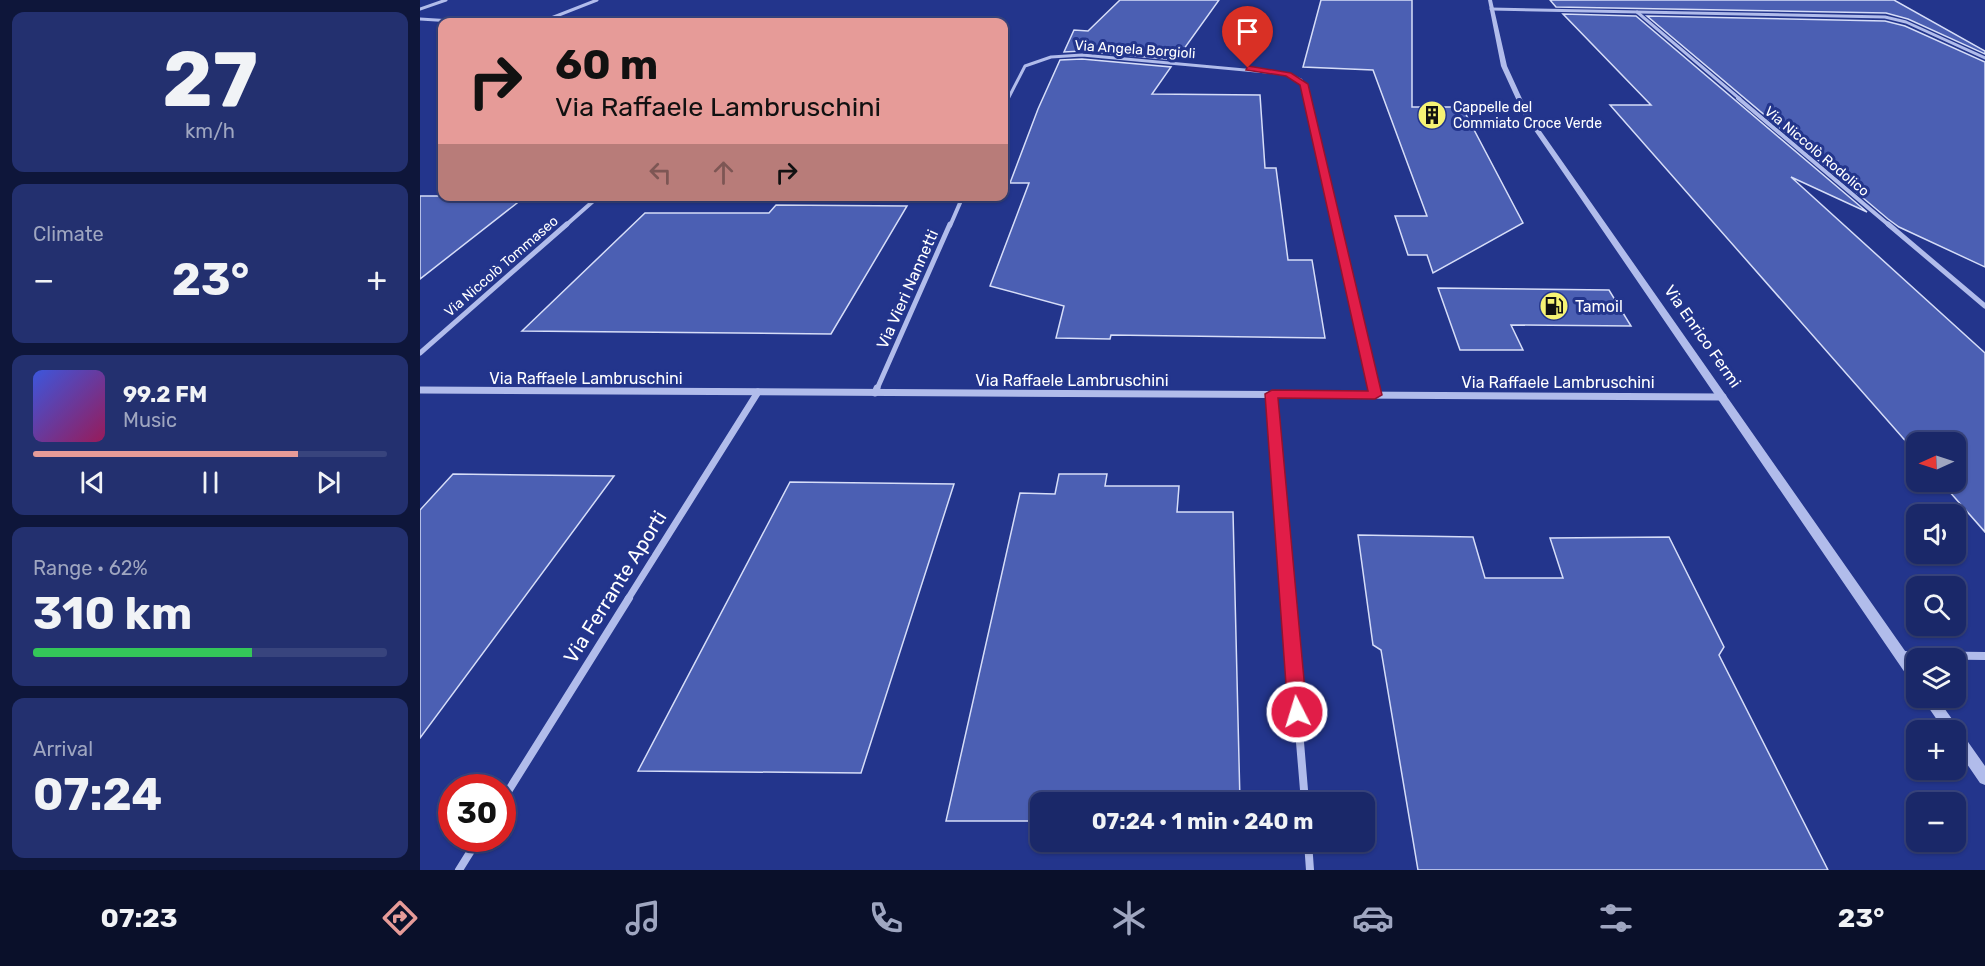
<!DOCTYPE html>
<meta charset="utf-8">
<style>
body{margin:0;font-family:Rubik,sans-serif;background:#23306f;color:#f1f3f6;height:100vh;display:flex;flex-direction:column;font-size:22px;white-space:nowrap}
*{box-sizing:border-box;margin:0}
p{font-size:20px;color:#9fa6c0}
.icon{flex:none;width:33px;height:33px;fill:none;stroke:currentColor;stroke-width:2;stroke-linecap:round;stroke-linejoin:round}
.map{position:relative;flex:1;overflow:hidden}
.sheet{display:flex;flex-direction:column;gap:12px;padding:12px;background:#0e163a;width:420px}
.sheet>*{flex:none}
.top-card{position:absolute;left:18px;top:18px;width:570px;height:183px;border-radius:12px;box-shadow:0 2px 4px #0004,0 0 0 2px #38447d;background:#e69b98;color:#111;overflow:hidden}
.needle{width:39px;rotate:267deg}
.tools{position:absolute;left:1486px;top:432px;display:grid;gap:12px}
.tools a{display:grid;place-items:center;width:60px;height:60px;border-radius:12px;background:#1a2869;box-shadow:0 2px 4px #0004,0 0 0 2px #38447d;font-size:30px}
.speed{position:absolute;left:18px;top:774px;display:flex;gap:12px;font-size:30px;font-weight:700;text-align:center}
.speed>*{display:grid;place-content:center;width:78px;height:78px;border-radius:50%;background:#1a2869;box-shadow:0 2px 4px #0004,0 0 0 2px #38447d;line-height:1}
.speed .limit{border:9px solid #d22;background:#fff;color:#111}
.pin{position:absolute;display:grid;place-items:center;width:51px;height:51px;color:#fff;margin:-62px -26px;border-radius:50% 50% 50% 0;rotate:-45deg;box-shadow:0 0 6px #0007}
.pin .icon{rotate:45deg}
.me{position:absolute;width:66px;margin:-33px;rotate:355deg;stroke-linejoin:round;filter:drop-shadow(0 0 4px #0008)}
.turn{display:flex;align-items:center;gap:21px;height:126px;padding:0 18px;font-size:27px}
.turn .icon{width:78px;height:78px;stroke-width:2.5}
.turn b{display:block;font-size:42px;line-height:51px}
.lanes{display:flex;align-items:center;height:57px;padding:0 18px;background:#0003;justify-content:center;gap:30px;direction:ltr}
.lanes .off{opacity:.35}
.big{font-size:45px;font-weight:700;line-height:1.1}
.sheet .tile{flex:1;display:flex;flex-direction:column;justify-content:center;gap:9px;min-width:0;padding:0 21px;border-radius:12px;background:#23306f}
.sheet .dial{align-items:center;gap:0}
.dial b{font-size:78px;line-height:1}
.song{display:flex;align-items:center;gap:18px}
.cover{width:72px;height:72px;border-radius:9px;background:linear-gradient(135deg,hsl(230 70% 55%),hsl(330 70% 35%))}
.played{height:6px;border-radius:3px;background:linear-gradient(90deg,#e69b98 75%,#38447d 75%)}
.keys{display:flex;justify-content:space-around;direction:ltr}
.heat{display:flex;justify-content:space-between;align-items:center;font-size:33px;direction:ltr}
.charge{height:9px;border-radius:4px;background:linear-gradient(90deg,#34c759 62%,#38447d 0)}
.trip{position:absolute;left:610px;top:792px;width:345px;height:60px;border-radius:12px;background:#1a2869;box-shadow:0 2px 4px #0004,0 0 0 2px #38447d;font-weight:700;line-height:60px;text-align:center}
.tabs{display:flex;height:96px;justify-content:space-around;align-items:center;background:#0a102a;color:#9fa6c0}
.tabs .icon{width:42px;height:42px}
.tabs .on{color:#e69b98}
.tabs b{font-size:27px;color:#f1f3f6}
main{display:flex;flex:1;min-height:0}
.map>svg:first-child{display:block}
.building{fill:#4b5fb3;stroke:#d6ddf8;stroke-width:1.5}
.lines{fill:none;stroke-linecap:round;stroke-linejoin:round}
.minor-far4{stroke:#b1bceb;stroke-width:3}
.minor-far3{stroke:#b1bceb;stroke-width:4}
.minor-far2{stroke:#b1bceb;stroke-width:5}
.minor-far1{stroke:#b1bceb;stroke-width:7}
.minor{stroke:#b1bceb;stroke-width:8}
.tertiary{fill:#b1bceb;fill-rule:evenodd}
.route{fill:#e11d48;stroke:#92132f;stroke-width:1.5}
.labels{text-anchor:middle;stroke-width:6;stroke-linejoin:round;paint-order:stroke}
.far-street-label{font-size:14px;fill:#fff;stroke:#23358c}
.far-poi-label{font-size:14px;fill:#fff;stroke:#23358c;text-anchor:start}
.street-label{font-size:16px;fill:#fff;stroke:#23358c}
.poi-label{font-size:16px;fill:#fff;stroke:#23358c;text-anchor:start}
.near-street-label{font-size:20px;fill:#fff;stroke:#23358c}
</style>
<main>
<section class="sheet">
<div class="tile dial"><b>27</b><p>km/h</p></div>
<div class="tile"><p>Climate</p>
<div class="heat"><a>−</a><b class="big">23°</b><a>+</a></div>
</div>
<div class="tile">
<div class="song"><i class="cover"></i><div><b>99.2 FM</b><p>Music</p></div></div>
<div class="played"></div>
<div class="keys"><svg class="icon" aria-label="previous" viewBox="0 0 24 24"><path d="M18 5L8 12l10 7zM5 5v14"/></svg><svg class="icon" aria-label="pause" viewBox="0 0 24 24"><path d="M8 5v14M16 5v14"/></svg><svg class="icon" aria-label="next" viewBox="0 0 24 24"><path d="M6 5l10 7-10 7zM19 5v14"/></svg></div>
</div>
<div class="tile"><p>Range · 62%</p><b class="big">310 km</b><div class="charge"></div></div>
<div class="tile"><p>Arrival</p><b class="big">07:24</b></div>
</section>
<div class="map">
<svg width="1565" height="870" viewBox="0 0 1565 870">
<rect width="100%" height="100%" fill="#23358c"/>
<g class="building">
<path d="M 700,0 L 799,0 L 756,60 L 662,51 L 644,52 L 654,30 L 668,31 Z"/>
<path d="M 901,0 L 992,0 L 992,107 L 1042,107 L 1103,223 L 1013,273 L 1007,255 L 988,255 L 975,216 L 1007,216 L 953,70 L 883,67 Z"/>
<path d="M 1130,0 L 1474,0 L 1565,51 L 1565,54 L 1488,19 L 1466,13 L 1136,7 Z"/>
<path d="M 1143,14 L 1216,16 L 1447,212 L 1371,177 L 1565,353 L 1565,532 L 1521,482 L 1536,482 L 1536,442 L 1497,442 L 1497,454 L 1190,105 L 1231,105 Z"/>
<path d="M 1227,16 L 1465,21 L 1485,26 L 1565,62 L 1565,267 L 1479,227 L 1468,219 Z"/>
<path d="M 662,59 L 751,67 L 732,94 L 840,95 L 845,168 L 856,168 L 868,260 L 892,260 L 905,338 L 691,335 L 690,339 L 636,338 L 644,306 L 570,286 L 609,183 L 590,183 L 618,109 L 640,60 Z"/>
<path d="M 0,196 L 106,196 L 0,279 Z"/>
<path d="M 356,205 L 487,206 L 411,334 L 102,331 L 225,213 L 349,213 Z"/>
<path d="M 1018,288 L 1189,290 L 1211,326 L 1091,325 L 1103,350 L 1040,350 Z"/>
<path d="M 33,474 L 194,476 L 0,738 L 0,510 Z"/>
<path d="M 639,474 L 687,474 L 685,486 L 759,486 L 757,512 L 813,512 L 820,802 L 621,802 L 621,821 L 526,821 L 600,493 L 635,494 Z"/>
<path d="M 370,482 L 534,484 L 441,773 L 218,771 Z"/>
<path d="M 938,535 L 1053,537 L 1065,578 L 1143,578 L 1130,538 L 1249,537 L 1304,647 L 1299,655 L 1408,870 L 998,870 L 961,650 L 953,645 Z"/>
</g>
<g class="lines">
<g class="minor-far4">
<path d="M 0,9 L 26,0"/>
<path d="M 1071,9 L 1465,17 L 1486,22 L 1565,58"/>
<path d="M 1217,12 L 1320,99"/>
<path d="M 0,19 L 48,22"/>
<path d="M 121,22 L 177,0"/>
<path d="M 588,99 L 605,66 L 631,57 L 662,55 L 868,74 L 881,80 L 889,99"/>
</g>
<g class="minor-far3">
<path d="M 888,98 L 917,226"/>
<path d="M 1318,98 L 1470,226"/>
<path d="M 584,106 L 588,98"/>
<path d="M 145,226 L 179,196"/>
<path d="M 530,226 L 543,196"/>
</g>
<g class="minor-far2">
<path d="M 917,224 L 954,389"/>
<path d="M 1468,224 L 1565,306"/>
<path d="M 0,353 L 147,224"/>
<path d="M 457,389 L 530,224"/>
</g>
<g class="minor-far1">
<path d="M 953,388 L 955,395"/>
<path d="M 0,390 L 1303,397"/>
<path d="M 455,393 L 457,388"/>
<path d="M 852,394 L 869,599"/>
<path d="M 208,599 L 338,392"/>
</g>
<g class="minor">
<path d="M 868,598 L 885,802"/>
<path d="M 1481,655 L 1565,656"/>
<path d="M 82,801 L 209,598"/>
<path d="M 888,842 L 890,870"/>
<path d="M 39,870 L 59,838"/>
</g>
<g class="tertiary">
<path d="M 1068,0 L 1072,0 L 1087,66 L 1109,114 L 1497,668 L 1497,684 L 1492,683 L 1103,114 L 1081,66 Z"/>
<path d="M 1502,698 L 1517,698 L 1537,726 L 1539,731 L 1541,732 L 1565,766 L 1565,785 L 1560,783 L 1536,748 L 1536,730 L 1524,730 Z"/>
</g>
</g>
<path class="route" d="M 828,66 L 871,73 L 888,84 L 962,395 L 955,399 L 858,398 L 887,712 L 884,717 L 877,719 L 871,717 L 868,712 L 845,394 L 852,390 L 948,391 L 880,85 L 866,76 L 826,70 Z"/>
<defs>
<g id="building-disc" transform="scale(1.5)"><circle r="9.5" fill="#f6f374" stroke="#23358c"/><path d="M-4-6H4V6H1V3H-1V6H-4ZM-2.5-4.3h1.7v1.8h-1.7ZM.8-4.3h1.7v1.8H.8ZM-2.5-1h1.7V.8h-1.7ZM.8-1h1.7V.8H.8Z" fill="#111"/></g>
<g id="fuel-disc" transform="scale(1.5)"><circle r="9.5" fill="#f6f374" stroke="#23358c"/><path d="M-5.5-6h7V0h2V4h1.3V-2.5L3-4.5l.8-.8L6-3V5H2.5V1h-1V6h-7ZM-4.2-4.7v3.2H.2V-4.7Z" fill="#111"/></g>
</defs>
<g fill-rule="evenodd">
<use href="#building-disc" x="1012" y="115"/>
<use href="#fuel-disc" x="1134" y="306"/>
</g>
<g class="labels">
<g class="far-street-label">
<text transform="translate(715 49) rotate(4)" y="5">Via Angela Borgioli</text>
<text transform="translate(1397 151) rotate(40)" y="5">Via Niccolò Rodolico</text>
<text transform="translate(81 266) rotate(-41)" y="5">Via Niccolò Tommaseo</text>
</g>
<g class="far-poi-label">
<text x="1033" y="112">Cappelle del<tspan x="1033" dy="16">Commiato Croce Verde</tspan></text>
</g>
<g class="street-label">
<text transform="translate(487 289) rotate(-66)" y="6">Via Vieri Nannetti</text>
<text transform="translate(1283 336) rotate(55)" y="6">Via Enrico Fermi</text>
<text x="166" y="384">Via Raffaele Lambruschini</text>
<text x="652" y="386">Via Raffaele Lambruschini</text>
<text x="1138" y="388">Via Raffaele Lambruschini</text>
</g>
<g class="poi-label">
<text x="1155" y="312">Tamoil</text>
</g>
<g class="near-street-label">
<text transform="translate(195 587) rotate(-58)" y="7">Via Ferrante Aporti</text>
</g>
</g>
</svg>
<div class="tools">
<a><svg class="needle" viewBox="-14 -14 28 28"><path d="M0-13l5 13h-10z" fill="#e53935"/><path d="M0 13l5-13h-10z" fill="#9fa6c0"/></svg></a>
<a><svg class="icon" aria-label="sound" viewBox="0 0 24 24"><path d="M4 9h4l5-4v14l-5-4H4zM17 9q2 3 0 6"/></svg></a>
<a><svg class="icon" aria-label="search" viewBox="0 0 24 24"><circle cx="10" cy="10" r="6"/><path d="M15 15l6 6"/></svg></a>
<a><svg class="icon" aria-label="layers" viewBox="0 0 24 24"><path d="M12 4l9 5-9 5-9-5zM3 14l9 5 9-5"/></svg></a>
<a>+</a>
<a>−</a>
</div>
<div class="speed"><div class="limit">30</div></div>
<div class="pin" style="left:828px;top:68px;background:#d93025"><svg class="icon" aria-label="arrive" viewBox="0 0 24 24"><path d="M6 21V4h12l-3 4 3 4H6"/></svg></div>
<svg class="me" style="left:877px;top:712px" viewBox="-20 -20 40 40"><circle r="17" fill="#e11d48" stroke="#fff" stroke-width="3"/><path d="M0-11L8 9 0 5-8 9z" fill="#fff"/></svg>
<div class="trip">07:24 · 1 min · 240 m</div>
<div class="top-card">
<div class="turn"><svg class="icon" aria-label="right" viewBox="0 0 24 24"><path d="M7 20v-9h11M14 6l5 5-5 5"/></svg><div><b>60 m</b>Via Raffaele Lambruschini</div></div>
<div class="lanes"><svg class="icon off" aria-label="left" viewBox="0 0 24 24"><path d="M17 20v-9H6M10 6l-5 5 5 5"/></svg><svg class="icon off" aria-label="ahead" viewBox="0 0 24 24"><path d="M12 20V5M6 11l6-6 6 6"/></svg><svg class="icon" aria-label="right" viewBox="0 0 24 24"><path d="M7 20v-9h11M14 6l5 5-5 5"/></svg></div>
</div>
</div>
</main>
<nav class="tabs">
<b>07:23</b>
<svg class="icon on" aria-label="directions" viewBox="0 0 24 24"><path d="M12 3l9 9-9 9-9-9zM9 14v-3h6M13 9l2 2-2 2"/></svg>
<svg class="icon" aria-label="music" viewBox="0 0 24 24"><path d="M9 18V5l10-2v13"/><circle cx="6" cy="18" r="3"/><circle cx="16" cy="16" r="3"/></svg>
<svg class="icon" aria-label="phone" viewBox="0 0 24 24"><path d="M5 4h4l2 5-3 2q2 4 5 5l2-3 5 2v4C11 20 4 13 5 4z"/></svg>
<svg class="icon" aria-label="climate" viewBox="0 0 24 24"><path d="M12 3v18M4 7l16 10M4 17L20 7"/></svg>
<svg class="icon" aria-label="car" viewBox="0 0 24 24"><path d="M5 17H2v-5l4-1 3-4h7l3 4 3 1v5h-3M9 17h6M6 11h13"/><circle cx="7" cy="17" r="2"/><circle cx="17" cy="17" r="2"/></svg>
<svg class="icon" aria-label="filters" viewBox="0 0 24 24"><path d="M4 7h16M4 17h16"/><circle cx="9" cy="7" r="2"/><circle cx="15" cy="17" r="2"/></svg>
<b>23°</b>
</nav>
